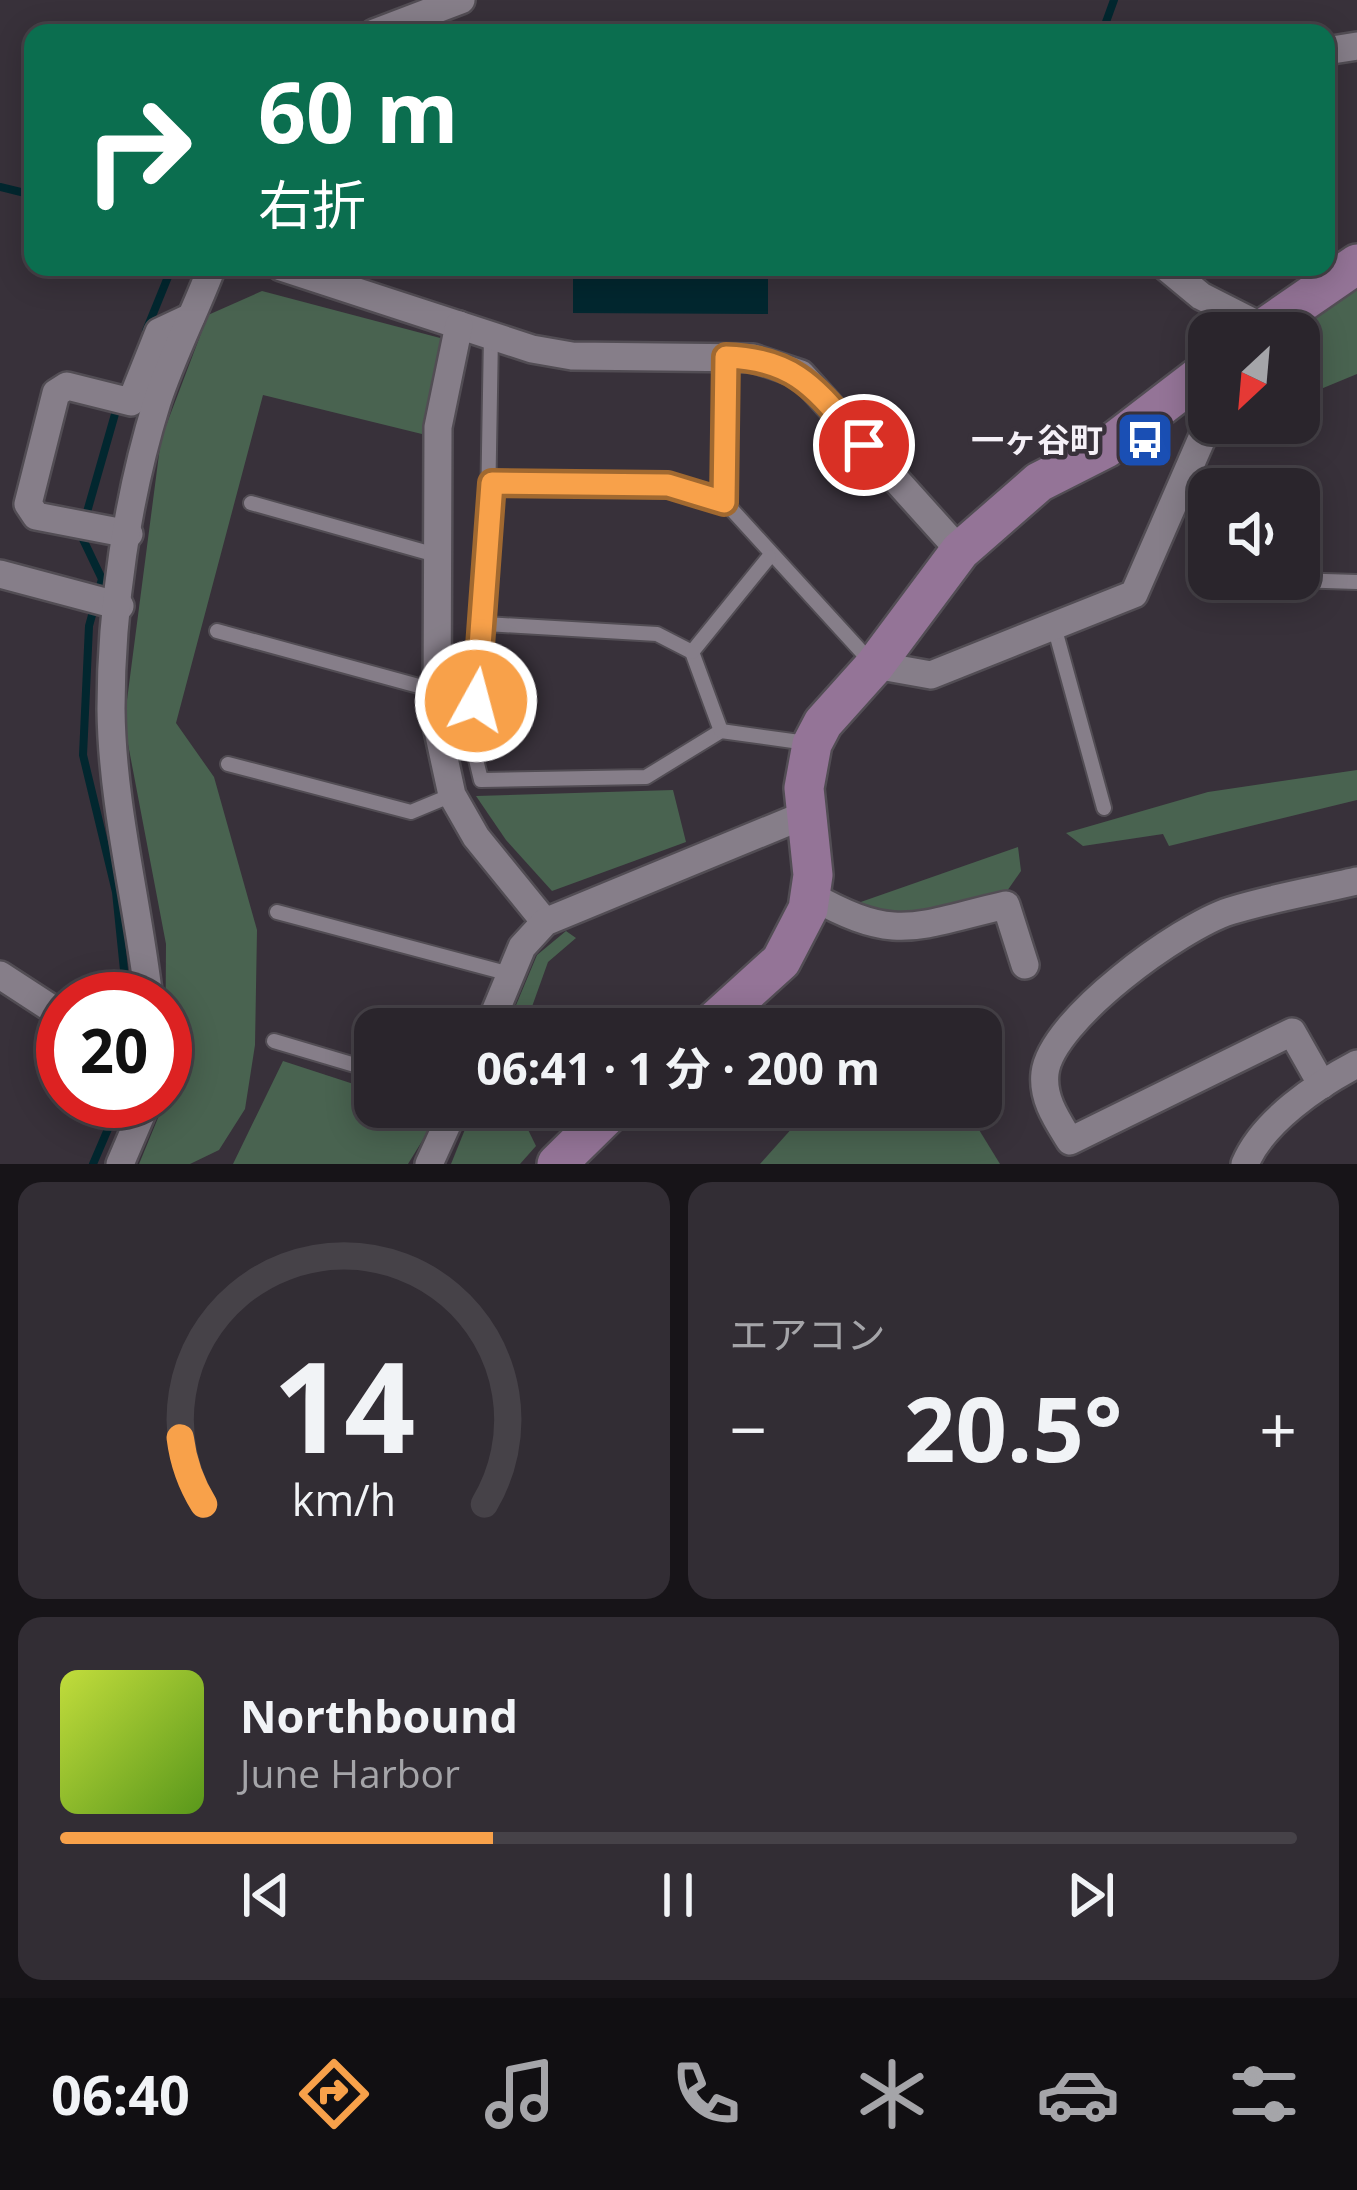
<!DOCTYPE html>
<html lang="ja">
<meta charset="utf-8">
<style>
body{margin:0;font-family:"Open Sans","Noto Sans JP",sans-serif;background:#322d34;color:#f1f3f6;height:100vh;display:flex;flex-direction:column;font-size:45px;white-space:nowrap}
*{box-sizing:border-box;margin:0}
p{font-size:39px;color:#a5a5a9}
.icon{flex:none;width:66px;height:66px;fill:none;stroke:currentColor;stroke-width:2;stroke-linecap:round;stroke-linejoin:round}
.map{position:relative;height:1164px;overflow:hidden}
.sheet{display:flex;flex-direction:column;gap:18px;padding:18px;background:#171418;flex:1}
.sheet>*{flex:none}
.banner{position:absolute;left:24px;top:24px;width:1311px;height:252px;border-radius:24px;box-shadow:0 6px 30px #0003,0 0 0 3px #464248;background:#0b6e4f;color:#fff;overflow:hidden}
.needle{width:78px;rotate:206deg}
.fabs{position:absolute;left:1188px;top:312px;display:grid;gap:24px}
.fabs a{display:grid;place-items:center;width:132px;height:132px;border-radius:24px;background:#2a252c;box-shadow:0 6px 30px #0003,0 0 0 3px #464248;font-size:60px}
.speed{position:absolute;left:36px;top:972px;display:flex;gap:24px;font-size:60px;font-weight:700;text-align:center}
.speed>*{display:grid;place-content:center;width:156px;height:156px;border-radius:50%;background:#2a252c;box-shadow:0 6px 30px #0003,0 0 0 3px #464248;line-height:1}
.speed .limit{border:18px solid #d22;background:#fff;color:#111}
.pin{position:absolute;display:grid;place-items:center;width:102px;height:102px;color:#fff;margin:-51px;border:6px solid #fff;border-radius:50%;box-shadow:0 3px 12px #0007}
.me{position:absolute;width:132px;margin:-66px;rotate:7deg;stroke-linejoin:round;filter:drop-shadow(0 0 9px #0008)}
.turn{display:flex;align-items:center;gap:42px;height:252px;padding:0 36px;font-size:54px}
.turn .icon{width:156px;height:156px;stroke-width:2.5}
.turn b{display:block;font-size:84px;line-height:102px}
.big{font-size:90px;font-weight:700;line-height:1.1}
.sheet .card{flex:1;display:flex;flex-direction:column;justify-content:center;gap:18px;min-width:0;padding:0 42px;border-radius:24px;background:#322d34}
.sheet .dial{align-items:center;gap:0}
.dial svg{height:312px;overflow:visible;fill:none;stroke:#464248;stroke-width:7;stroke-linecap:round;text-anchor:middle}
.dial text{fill:#f1f3f6;stroke:none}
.song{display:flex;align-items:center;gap:36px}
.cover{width:144px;height:144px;border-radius:18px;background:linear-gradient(135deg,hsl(70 70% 55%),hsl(90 70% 35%))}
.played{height:12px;border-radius:6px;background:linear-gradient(90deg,#f8a14a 35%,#464248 35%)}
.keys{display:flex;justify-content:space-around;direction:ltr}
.heat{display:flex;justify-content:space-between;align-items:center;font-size:66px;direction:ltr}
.sheet .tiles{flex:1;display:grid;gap:18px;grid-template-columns:1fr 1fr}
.card:last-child{grid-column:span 2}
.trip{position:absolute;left:354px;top:1008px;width:648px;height:120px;border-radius:24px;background:#2a252c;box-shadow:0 6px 30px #0003,0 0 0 3px #464248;font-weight:700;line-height:120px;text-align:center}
.dock{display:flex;height:192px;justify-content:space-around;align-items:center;background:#110f12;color:#a5a5a9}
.dock .icon{width:84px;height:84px}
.dock .selected{color:#f8a14a}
.dock b{font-size:54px;color:#f1f3f6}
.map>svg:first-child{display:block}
.green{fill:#496350}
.water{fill:#02272f}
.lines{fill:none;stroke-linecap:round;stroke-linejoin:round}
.stream{stroke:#02272f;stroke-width:8}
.lane-casing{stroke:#524d54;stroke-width:18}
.street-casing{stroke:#524d54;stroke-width:32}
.secondary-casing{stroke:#524d54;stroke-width:44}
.lane{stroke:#867e89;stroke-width:14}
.street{stroke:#867e89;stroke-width:27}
.secondary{stroke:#947497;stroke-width:39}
.route-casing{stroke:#a16930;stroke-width:30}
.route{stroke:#f8a14a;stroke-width:21}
.labels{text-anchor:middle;stroke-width:9;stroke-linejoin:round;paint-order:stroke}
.poi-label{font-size:33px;font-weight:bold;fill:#f5f0f7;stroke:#38313a;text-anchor:end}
</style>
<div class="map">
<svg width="1357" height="1164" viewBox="0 0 1357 1164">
<rect width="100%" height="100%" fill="#38313a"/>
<g class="green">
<path d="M 1357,289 L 1357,374 L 1299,398 L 1299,333 L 1293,333 Z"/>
<path d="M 262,291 L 444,339 L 426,435 L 263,395 L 176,723 L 214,777 L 257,930 L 255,1045 L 245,1109 L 219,1150 L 190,1164 L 139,1164 L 165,1101 L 166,944 L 124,723 L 161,439 L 208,315 Z"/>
<path d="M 1357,770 L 1357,800 L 1169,846 L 1163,834 L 1083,846 L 1066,833 L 1208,792 Z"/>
<path d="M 673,790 L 686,842 L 552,891 L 506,840 L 476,796 Z"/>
<path d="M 1018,847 L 1021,871 L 1005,894 L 895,916 L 855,904 Z"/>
<path d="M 566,931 L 576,938 L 548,962 L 524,1029 L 506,1029 L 537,955 Z"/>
<path d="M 283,1061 L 375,1091 L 375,1107 L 426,1107 L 435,1120 L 408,1164 L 233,1164 Z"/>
<path d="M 474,1107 L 517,1107 L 536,1146 L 520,1164 L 451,1164 Z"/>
<path d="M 811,1107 L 965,1107 L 1000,1164 L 760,1164 Z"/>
</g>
<path class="water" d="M 573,267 L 768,267 L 768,314 L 573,313 Z"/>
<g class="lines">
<g class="stream">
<path d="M 1102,33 L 1114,0"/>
<path d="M 0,187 L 33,195"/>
<path d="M 146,331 L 172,267"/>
<path d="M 85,519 L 117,407"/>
<path d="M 80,533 L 102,579 L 89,626 L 83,755 L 116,892 L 127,999"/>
<path d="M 93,1164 L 120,1101"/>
</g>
<g class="lane-casing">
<g id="lane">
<path d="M 491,335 L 486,624 L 471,739 L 481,780 L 646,777 L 721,731 L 807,743"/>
<path d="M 1183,482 L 1209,514"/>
<path d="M 492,483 L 668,485 L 724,501 L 870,661"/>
<path d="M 724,501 L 726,357"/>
<path d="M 251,503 L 436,555"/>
<path d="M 1264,579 L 1357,582"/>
<path d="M 486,624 L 657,634 L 692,652 L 721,731"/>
<path d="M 1054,626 L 1104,808"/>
<path d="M 217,631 L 437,691"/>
<path d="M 692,652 L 769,557"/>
<path d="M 228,764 L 411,812 L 452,795"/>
<path d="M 277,912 L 510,974"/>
<path d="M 274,1041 L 375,1071"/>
</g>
</g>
<g class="street-casing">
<g id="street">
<path d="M 374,33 L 461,0"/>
<path d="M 1326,51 L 1357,46"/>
<path d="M 281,267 L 532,349 L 572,356 L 753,358 L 801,374 L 960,551"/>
<path d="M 1166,267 L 1201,296 L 1264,328"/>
<path d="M 459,325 L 438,427 L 437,726 L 452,795 L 476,837 L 545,922"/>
<path d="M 129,534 L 36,516 L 28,504 L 56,393 L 67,386 L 131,402 L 159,332 L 191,317"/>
<path d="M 0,574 L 120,606"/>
<path d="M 875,665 L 931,675 L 1134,594 L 1209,422"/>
<path d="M 810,895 C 897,944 914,926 1006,905 L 1025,965"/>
<path d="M 0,975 L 63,1016"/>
<path d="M 149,999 C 138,903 112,806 111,709 C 111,609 127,498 157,402 C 172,356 195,312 212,267"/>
<path d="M 488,1029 L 522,947 L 545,922 L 807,814"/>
<path d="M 1322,1085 L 1292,1032 L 1070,1141 C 1057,1120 1042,1099 1045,1073 C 1051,1020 1180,927 1230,911 C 1271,898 1315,891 1357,881"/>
<path d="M 120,1164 L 147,1101"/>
<path d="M 429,1164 L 455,1107"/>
<path d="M 1245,1164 C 1263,1121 1317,1085 1357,1064"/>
</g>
</g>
<g class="secondary-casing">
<g id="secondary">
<path d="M 1257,333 L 1357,264"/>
<path d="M 706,1029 L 781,961 L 808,909 L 813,875 L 804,788 L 812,744 L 823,723 L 875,665 L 960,551 L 1039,482 L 1106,448 L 1209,369"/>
<path d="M 557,1164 L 615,1107"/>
</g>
</g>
<use href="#lane" class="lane"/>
<use href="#street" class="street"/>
<use href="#secondary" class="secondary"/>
</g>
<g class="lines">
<g class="route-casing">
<path id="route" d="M 476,701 L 492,483 L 668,485 L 724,502 L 726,357 C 800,359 819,394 864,445"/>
</g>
<use href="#route" class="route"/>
</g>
<defs>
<g id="bus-square" transform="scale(3)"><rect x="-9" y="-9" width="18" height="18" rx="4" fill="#1a4fb4" stroke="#38313a"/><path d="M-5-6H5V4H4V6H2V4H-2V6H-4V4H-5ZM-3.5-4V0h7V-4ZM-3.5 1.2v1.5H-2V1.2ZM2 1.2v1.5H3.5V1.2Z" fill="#fff"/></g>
</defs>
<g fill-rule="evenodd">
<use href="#bus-square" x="1145" y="440"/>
</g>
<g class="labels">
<g class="poi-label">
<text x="1103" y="452">一ヶ谷町</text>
</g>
</g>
</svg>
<div class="fabs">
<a><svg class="needle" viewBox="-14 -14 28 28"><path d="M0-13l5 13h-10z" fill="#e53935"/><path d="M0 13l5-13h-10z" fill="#a5a5a9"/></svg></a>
<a><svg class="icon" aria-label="sound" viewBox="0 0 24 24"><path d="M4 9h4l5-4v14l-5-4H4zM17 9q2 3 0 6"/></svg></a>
</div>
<div class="speed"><div class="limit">20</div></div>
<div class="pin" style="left:864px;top:445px;background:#d93025"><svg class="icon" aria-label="arrive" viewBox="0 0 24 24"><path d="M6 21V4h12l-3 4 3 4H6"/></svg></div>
<svg class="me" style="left:476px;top:701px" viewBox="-20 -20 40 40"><circle r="17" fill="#f8a14a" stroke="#fff" stroke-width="3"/><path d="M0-11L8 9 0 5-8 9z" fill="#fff"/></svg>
<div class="trip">06:41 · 1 分 · 200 m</div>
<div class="banner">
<div class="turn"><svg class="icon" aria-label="right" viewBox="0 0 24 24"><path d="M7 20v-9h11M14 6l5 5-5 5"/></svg><div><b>60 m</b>右折</div></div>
</div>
</div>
<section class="sheet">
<div class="tiles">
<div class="card dial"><svg viewBox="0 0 100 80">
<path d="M14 69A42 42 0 1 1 86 69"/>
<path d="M14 69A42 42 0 0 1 8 52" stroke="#f8a14a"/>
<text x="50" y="56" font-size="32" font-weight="700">14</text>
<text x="50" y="72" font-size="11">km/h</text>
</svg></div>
<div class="card"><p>エアコン</p>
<div class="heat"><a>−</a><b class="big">20.5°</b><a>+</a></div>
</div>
<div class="card">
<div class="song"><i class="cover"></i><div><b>Northbound</b><p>June Harbor</p></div></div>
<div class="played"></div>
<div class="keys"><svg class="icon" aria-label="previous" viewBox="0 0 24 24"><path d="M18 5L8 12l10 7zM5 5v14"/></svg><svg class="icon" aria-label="pause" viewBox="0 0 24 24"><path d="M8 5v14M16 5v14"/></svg><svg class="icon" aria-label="next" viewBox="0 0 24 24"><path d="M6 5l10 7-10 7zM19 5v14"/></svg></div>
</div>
</div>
</section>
<nav class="dock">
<b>06:40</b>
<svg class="icon selected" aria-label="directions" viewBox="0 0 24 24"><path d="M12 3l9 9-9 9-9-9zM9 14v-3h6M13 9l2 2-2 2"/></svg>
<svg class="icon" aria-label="music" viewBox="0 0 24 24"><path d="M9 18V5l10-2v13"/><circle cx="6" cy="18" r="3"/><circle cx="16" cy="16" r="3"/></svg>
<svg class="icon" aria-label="phone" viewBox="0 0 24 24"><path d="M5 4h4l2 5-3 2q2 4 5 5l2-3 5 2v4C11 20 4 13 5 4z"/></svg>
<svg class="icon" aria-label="climate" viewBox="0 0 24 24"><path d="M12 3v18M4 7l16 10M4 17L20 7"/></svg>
<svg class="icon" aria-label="car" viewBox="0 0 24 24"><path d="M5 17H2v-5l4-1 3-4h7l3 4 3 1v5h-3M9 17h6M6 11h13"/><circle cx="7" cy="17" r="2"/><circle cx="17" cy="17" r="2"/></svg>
<svg class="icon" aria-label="filters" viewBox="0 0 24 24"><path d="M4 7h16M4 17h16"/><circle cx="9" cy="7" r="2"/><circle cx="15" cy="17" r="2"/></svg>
</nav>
